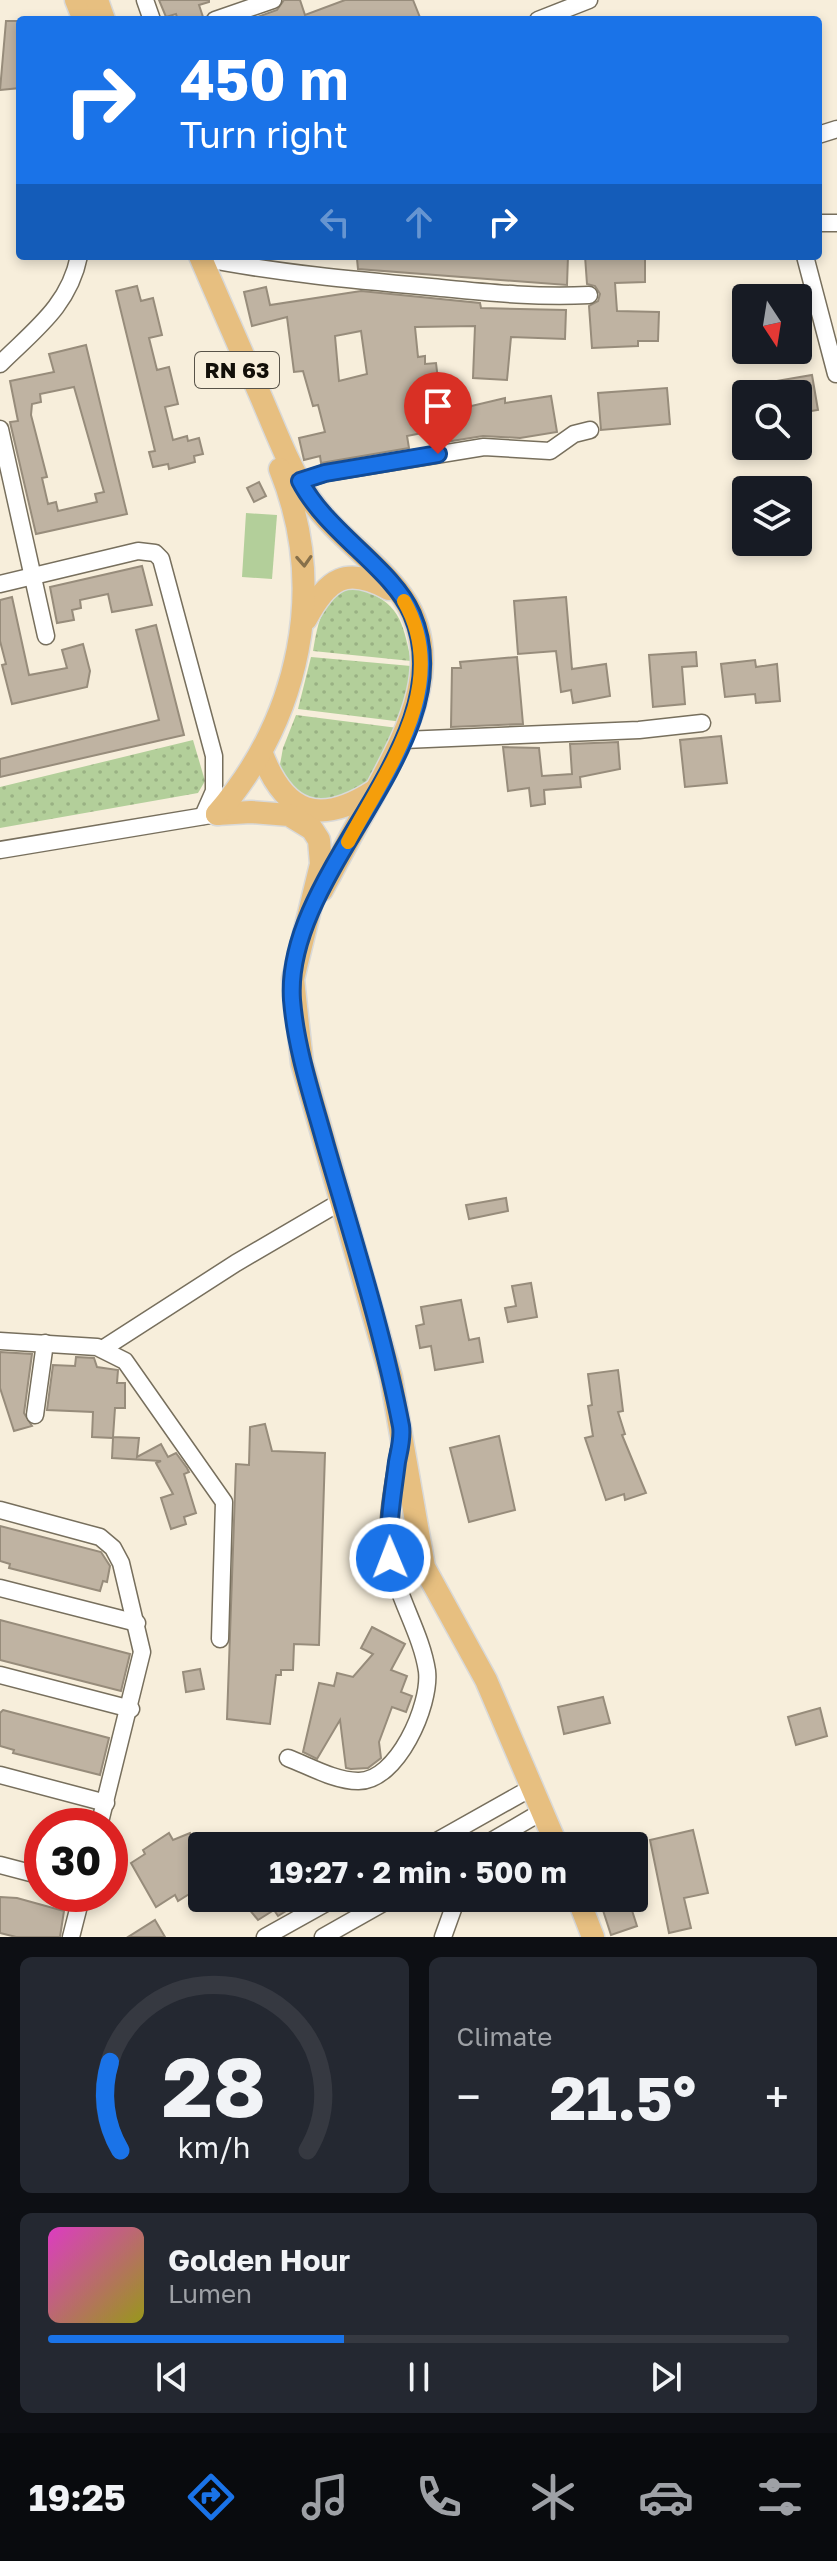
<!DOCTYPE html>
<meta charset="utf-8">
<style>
body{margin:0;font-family:"Golos Text",sans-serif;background:#242831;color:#f1f3f6;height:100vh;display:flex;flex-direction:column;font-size:30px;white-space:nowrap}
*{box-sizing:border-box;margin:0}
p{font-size:26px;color:#9ea1a6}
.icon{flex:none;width:44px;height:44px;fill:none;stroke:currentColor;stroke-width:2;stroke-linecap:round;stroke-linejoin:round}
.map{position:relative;height:1937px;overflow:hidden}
.side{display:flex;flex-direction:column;gap:20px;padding:20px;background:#0d0f14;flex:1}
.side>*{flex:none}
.hud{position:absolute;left:16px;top:16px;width:806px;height:244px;border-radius:8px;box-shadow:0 4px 12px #0003;background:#1a73e8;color:#fff;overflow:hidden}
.needle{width:52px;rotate:168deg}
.controls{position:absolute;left:732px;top:284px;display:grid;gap:16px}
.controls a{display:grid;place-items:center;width:80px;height:80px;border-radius:8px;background:#171b24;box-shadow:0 4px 12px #0003;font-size:40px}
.speed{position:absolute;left:24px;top:1808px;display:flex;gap:16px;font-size:40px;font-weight:700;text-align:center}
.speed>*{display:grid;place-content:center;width:104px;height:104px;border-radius:50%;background:#171b24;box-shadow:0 4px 12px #0003;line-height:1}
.speed .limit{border:12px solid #d22;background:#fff;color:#111}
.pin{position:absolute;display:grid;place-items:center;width:68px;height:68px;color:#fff;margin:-82px -34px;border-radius:50% 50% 50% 0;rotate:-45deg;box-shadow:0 0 8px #0007}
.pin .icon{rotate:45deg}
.me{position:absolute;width:88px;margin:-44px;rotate:359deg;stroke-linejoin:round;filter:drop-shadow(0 0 6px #0008)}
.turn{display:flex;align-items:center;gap:28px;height:168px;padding:0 32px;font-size:36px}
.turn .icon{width:104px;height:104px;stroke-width:2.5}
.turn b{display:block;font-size:56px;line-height:68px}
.lanes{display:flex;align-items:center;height:76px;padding:0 32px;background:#0003;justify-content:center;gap:40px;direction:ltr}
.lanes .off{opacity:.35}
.big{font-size:60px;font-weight:700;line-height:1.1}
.side .tile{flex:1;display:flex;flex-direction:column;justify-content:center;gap:12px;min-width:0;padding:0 28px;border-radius:12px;background:#242831}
.side .dial{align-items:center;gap:0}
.dial svg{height:208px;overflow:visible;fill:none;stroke:#363941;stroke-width:7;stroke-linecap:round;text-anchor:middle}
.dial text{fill:#f1f3f6;stroke:none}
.song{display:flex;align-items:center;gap:24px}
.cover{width:96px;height:96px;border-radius:12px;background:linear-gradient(135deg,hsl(310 70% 55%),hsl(60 70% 35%))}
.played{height:8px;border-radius:4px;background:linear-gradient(90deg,#1a73e8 40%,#363941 40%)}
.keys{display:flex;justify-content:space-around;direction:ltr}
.heat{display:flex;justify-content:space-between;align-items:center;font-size:44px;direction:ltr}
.side .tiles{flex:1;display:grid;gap:20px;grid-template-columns:1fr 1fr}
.tile:last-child{grid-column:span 2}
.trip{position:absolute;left:188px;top:1832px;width:460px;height:80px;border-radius:8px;background:#171b24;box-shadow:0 4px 12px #0003;font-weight:700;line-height:80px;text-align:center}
.tabs{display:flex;height:128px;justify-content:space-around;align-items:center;background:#090b0e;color:#9ea1a6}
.tabs .icon{width:56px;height:56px}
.tabs .active{color:#1a73e8}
.tabs b{font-size:36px;color:#f1f3f6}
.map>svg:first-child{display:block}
.grass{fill:url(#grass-dots)}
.garden{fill:#b3cf9a}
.building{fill:#bfb3a2;stroke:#978c7b;stroke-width:2;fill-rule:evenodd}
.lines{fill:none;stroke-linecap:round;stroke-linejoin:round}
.minor-casing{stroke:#776f5d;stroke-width:19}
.major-casing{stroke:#d9d9d8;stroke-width:25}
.minor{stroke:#fff;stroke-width:16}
.major{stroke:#e7bf80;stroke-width:22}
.oneway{stroke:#87704a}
.route-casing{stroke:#114b97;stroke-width:20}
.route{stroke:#1a73e8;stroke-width:14}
.slow{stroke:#f59e0b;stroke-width:14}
.labels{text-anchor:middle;stroke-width:6;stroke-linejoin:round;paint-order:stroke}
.shield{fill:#f7eedb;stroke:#575248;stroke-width:2}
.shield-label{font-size:22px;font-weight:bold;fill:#120f09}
</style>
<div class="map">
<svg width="837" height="1937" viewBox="0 0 837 1937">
<defs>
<pattern id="grass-dots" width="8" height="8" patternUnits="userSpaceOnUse" patternTransform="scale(2)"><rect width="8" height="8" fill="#b3cf9a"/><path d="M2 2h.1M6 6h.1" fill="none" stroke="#99b183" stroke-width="1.8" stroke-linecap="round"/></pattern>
</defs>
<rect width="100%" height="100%" fill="#f7eedb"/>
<g class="grass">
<path d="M 358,587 C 399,604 402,618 411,661 L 313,651 C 318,621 323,592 358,587 Z"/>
<path d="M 311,657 L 411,666 L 403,722 L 298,709 Z"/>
<path d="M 296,715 L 398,728 L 371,778 L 349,801 L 300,801 L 279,770 L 283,748 Z"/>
<path d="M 193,740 L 205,781 L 198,793 L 0,828 L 0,787 Z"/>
</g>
<path class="garden" d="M 246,513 L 277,515 L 272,579 L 242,577 Z"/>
<g class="building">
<path d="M 159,0 L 209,0 L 209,2 L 199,5 L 204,20 L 178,20 L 176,14 L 166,17 Z"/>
<path d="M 284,0 L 300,0 L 305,15 L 345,0 L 413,0 L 421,20 L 249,20 L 277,10 Z"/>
<path d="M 6,21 L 20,21 L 20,88 L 0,90 Z"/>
<path d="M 383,256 L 568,256 L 567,285 L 358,269 L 357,259 Z"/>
<path d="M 585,256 L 645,256 L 645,282 L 615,283 L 617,311 L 659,312 L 658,341 L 638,341 L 638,346 L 592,348 L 589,306 L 598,301 L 600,294 L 595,286 L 587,284 Z"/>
<path d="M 137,286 L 141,301 L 153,298 L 162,335 L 149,338 L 157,370 L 169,367 L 178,404 L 165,407 L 173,440 L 187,436 L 188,441 L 199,438 L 203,454 L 194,456 L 195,462 L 169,469 L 168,464 L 153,467 L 149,452 L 155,451 L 116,291 Z"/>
<path d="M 266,287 L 270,305 L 361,291 L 480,303 L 481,308 L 566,310 L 565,339 L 511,337 L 507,380 L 473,378 L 475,326 L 415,327 L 418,357 L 425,356 L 425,364 L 436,363 L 442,413 L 505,398 L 505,403 L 551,396 L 557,432 L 520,438 L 483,436 L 439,443 L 437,430 L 407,436 L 409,448 L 321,463 L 320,456 L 304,460 L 299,438 L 325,432 L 318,405 L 313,406 L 303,371 L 294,372 L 287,317 L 252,326 L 244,292 ZM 361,331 L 367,374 L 339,381 L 335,336 Z"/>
<path d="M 86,345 L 127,514 L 36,534 L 10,422 L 18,421 L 10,381 L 54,372 L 49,354 ZM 74,387 L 104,492 L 95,494 L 97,502 L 58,511 L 56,502 L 48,504 L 42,478 L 47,477 L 31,415 L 32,404 L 41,402 L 40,394 Z"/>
<path d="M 812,375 L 818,410 L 798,413 L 798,394 L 747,394 L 747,386 Z"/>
<path d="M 667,388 L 670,424 L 601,430 L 598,393 Z"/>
<path d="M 259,482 L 266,496 L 254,502 L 247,488 Z"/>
<path d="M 142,566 L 152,605 L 112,612 L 108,594 L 80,600 L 81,608 L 72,610 L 74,620 L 57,623 L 50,587 Z"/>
<path d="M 12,597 L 29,675 L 67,668 L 62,650 L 83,644 L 90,671 L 87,687 L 12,704 L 2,665 L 6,664 L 0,641 L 0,600 Z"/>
<path d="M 566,597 L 572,669 L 606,664 L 610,696 L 573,703 L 571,690 L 561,692 L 556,651 L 518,654 L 514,601 Z"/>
<path d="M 156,625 L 184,735 L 0,777 L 0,759 L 159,720 L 136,630 Z"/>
<path d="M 696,652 L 697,666 L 682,667 L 685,704 L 653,707 L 649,655 Z"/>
<path d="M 517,657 L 523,724 L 451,727 L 452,668 L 461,668 L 460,662 Z"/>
<path d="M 755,660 L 756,667 L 777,664 L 780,701 L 756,703 L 755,694 L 725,697 L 721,664 Z"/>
<path d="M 721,736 L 727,783 L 685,787 L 680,740 Z"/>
<path d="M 618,742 L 620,769 L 580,777 L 581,787 L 544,790 L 545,804 L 531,806 L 529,788 L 508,791 L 503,747 L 539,748 L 542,776 L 572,774 L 570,744 Z"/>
<path d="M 506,1198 L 508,1211 L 469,1219 L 466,1205 Z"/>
<path d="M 531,1283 L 537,1317 L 508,1322 L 505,1308 L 516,1306 L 512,1286 Z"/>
<path d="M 461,1300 L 469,1340 L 479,1338 L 483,1362 L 435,1370 L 431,1346 L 420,1348 L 416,1326 L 424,1324 L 421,1307 Z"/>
<path d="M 0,1352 L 32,1354 L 24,1413 L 32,1426 L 14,1431 L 0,1388 Z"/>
<path d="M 76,1357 L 94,1358 L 97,1367 L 118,1370 L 117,1383 L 125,1383 L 125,1408 L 115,1408 L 113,1437 L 139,1438 L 137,1457 L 161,1444 L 168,1457 L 176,1453 L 187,1468 L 189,1472 L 184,1474 L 196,1513 L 184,1517 L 186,1524 L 171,1529 L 161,1498 L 173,1494 L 156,1463 L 161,1461 L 112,1458 L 113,1438 L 92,1437 L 93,1412 L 47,1410 L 53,1365 L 75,1366 Z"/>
<path d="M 618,1370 L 623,1411 L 618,1412 L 625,1434 L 622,1435 L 646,1493 L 625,1500 L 624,1494 L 606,1500 L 585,1438 L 593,1436 L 588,1406 L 592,1405 L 588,1374 Z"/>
<path d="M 265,1424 L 272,1451 L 325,1453 L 319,1645 L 294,1644 L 293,1670 L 281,1670 L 281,1675 L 276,1675 L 270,1724 L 227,1719 L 236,1464 L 249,1465 L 250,1427 Z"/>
<path d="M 499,1436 L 515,1510 L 469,1522 L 450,1448 Z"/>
<path d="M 0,1526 L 101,1552 L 110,1566 L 107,1582 L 103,1581 L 100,1591 L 9,1568 L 10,1564 L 0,1561 Z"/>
<path d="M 0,1620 L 130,1654 L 121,1691 L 0,1660 Z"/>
<path d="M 372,1627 L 405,1644 L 391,1670 L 407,1676 L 401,1692 L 412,1696 L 406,1712 L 392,1707 L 379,1742 L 381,1758 L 368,1768 L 351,1769 L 346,1768 L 340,1720 L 317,1759 L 303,1752 L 319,1683 L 334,1686 L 337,1673 L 353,1677 L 373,1654 L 361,1648 Z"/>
<path d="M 200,1669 L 204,1689 L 186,1692 L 183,1672 Z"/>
<path d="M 603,1697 L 610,1723 L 564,1734 L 558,1707 Z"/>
<path d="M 820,1708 L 827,1736 L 796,1745 L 788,1717 Z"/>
<path d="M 3,1710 L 109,1738 L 100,1775 L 13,1753 L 14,1750 L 0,1746 L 0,1713 Z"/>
<path d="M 693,1830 L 708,1893 L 684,1898 L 691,1928 L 669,1933 L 650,1840 Z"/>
<path d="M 169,1833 L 173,1840 L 190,1833 L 202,1852 L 202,1886 L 178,1901 L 175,1895 L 156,1907 L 131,1863 L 145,1854 L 143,1850 Z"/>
<path d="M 0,1897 L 17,1898 L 64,1911 L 60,1937 L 16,1937 L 0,1933 Z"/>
<path d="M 240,1898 L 307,1898 L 278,1916 L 274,1910 L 258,1920 Z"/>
<path d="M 599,1898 L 628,1898 L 637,1926 L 611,1935 Z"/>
<path d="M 155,1920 L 165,1937 L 128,1937 Z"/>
</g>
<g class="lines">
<g class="minor-casing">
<g id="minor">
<path d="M 145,0 L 152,20"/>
<path d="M 215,20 L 273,0"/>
<path d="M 538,20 L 589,0"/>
<path d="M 818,135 L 837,129"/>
<path d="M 818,223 L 837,223"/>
<path d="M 805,256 L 836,374"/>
<path d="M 201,258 C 277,273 354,280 431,287 C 483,292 536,298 589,295"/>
<path d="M 0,364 C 34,330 69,306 79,256"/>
<path d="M 0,429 L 46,636"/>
<path d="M 290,485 L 325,473 L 484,447 L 550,451 L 574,434 L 590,430"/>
<path d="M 0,584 L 138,551 L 155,553 L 161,559 L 214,756 L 214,791 L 203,816"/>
<path d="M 404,740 L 639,730 L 702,723"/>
<path d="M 0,850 L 211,815"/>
<path d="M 0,1341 L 97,1347 L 125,1361 L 224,1502 L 220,1639"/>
<path d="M 104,1348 L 236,1263 L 342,1201"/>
<path d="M 35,1415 L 45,1343"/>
<path d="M 0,1510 L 100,1537 L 113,1548 L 121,1563 L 142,1652 L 99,1826"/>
<path d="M 0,1588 L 137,1623"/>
<path d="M 0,1675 L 131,1709"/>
<path d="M 288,1758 C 309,1766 335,1781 358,1781 C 397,1782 431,1705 427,1671 C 421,1631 395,1595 390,1554 C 385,1520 394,1484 399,1450"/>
<path d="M 0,1775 L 106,1803"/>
<path d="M 428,1846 L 533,1787"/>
<path d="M 483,1846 L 543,1811"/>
<path d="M 0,1865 L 42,1876"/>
<path d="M 71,1937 L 82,1894"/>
<path d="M 265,1937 L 335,1898"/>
<path d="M 323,1937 L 392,1898"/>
<path d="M 443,1937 L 457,1898"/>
</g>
</g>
<g class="major-casing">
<g id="major">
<path d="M 76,0 L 84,20"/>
<path d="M 97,0 L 104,20"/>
<path d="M 200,256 C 219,301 239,345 258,390 C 274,426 288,466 310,499 C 336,536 376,560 402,596 C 448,661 405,735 374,794 C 356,826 339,858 322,890"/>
<path d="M 306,619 C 328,578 346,566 389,589"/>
<path d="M 262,754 C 285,814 319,826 374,791"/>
<path d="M 217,814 L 251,812 L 289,815 L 312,829 L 319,840 L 321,864 L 293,979 L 302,1063 L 391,1377 L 424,1567 L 486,1680 L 557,1846"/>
<path d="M 217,814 C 300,718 328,588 280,469"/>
<path d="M 578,1898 L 593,1937"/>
</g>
</g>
<use href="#minor" class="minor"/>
<use href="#major" class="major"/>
</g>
<defs><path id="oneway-chevron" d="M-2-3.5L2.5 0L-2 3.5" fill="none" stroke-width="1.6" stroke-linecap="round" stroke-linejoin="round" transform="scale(2)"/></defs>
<use class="oneway" href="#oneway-chevron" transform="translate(304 561) rotate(87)"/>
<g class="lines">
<g class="route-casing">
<path id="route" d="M 390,1558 C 387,1526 393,1494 397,1462 C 399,1451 403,1438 401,1426 C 383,1332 353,1239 326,1146 C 313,1099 296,1050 292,1000 C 283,869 467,741 412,614 C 392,568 327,533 300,481 L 325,473 L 438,454"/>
</g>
<use href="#route" class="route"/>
<path class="slow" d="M 348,842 C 387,769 452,684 404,601"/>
</g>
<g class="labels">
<rect class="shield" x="195" y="352" width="84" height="36" rx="6"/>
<g class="shield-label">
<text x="237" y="378">RN 63</text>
</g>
</g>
</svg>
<div class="controls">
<a><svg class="needle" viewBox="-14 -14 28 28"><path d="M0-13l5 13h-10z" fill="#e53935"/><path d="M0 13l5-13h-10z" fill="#9ea1a6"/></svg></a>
<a><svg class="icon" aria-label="search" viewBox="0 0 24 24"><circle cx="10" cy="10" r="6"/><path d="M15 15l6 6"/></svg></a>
<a><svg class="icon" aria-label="layers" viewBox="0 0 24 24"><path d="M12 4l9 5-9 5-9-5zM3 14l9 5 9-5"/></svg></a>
</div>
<div class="speed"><div class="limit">30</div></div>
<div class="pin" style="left:438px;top:454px;background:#d93025"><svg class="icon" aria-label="arrive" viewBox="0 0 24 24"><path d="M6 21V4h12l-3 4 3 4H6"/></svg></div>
<svg class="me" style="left:390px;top:1558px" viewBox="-20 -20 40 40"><circle r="17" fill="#1a73e8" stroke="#fff" stroke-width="3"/><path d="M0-11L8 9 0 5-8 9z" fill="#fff"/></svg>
<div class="trip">19:27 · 2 min · 500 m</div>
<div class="hud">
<div class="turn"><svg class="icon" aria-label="right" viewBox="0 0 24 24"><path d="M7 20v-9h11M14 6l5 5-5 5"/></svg><div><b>450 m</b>Turn right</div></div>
<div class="lanes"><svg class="icon off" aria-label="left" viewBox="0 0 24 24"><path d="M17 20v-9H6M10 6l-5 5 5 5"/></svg><svg class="icon off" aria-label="ahead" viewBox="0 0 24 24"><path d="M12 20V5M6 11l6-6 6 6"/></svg><svg class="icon" aria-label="right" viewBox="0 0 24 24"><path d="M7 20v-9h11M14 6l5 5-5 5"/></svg></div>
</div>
</div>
<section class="side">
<div class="tiles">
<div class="tile dial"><svg viewBox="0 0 100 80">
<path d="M14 69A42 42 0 1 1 86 69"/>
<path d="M14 69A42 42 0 0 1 10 35" stroke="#1a73e8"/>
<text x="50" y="56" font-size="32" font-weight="700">28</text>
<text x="50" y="72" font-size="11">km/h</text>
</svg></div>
<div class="tile"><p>Climate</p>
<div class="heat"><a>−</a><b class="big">21.5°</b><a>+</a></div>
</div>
<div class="tile">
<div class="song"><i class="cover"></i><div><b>Golden Hour</b><p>Lumen</p></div></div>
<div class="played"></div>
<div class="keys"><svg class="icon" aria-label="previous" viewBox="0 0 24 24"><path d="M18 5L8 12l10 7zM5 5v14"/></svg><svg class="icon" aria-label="pause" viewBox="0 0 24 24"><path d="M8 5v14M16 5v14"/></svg><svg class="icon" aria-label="next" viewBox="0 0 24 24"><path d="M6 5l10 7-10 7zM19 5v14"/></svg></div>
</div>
</div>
</section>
<nav class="tabs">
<b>19:25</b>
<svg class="icon active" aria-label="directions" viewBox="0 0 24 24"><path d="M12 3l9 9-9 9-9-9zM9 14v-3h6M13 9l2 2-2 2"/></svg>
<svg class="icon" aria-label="music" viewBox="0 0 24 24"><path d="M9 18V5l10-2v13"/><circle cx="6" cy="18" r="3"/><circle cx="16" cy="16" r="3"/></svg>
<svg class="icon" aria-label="phone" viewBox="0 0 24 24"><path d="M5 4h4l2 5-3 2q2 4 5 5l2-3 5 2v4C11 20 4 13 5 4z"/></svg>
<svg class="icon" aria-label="climate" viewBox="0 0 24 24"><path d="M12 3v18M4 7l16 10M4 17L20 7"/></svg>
<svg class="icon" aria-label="car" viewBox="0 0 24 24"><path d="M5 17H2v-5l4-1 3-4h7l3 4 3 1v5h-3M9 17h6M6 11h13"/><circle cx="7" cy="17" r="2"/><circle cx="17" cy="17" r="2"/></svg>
<svg class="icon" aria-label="filters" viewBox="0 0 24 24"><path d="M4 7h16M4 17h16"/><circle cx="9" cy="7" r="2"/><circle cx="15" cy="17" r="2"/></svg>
</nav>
